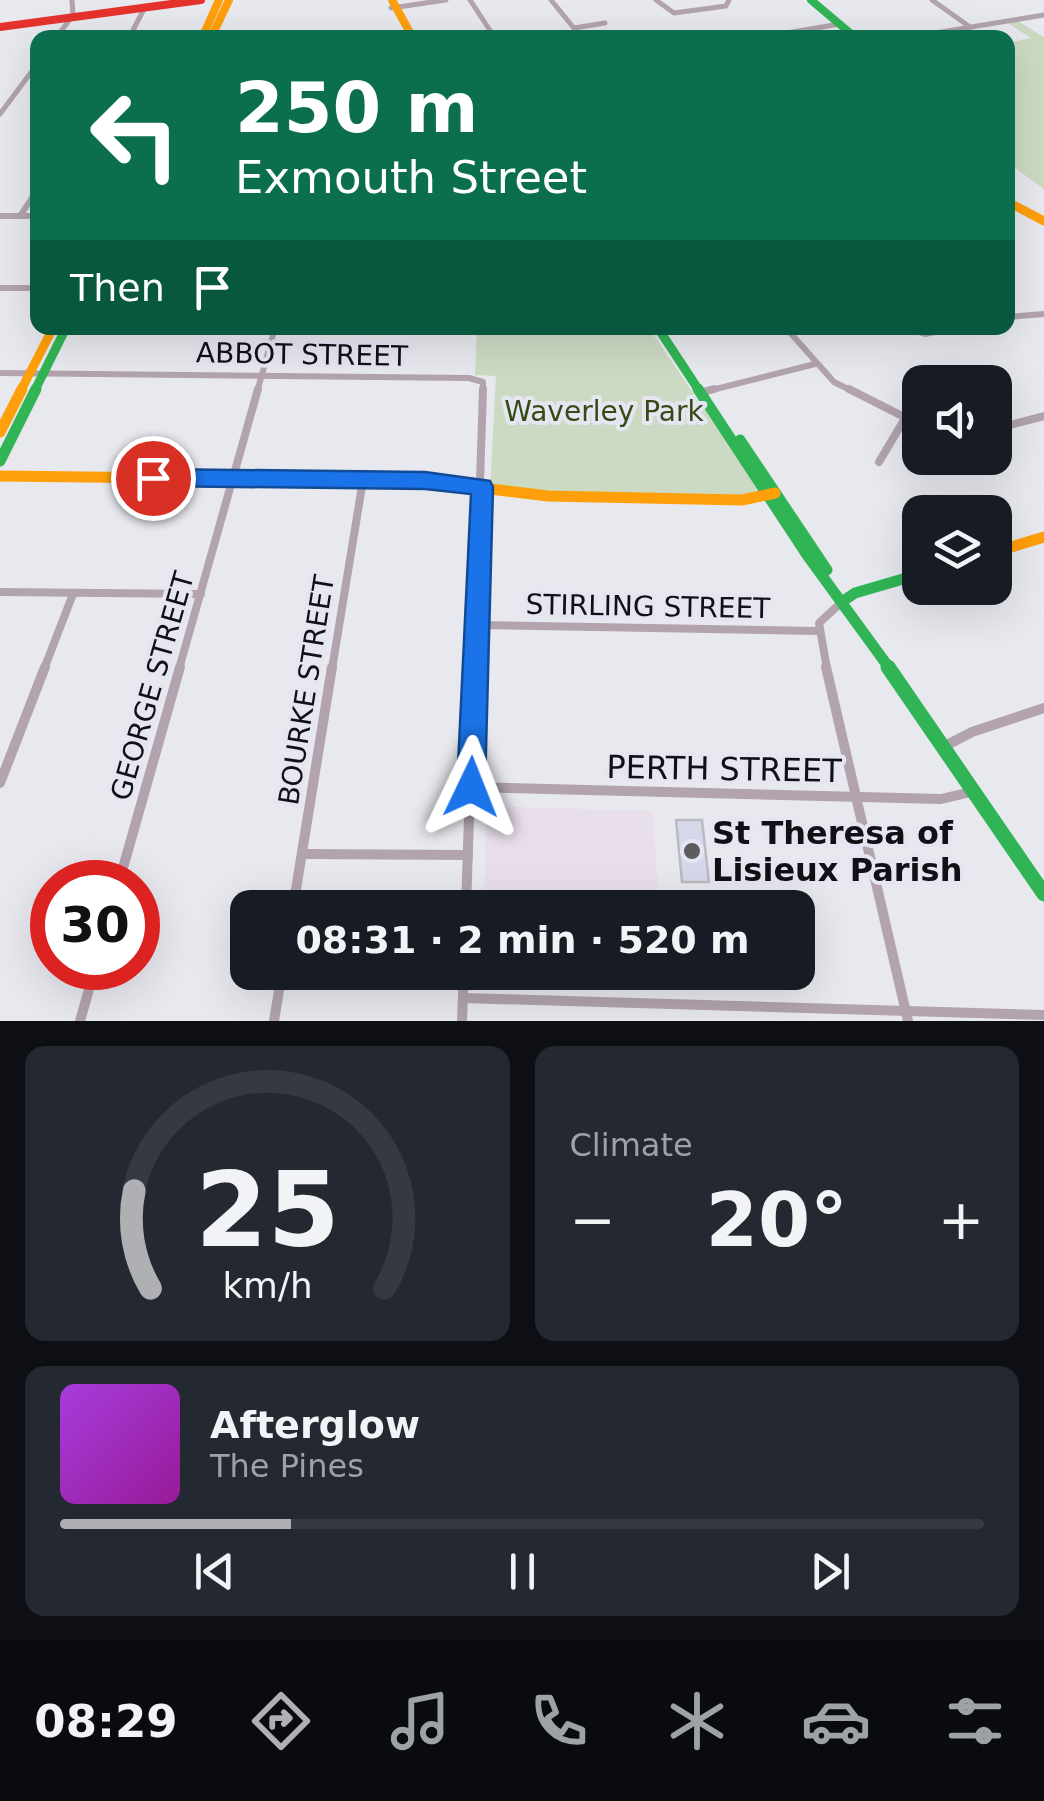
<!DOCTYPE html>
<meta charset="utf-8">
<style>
body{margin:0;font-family:"DejaVu Sans",sans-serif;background:#242831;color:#f1f3f6;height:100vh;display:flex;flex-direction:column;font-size:38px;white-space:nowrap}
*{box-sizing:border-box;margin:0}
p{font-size:32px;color:#9ea1a6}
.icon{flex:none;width:55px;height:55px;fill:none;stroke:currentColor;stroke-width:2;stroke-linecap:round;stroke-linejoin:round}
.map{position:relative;height:1021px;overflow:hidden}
.side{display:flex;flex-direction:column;gap:25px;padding:25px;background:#0d0f14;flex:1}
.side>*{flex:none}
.guide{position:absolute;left:30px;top:30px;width:985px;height:305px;border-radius:20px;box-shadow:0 10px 40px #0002;background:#0b6e4f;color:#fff;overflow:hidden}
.buttons{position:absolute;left:902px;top:365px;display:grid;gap:20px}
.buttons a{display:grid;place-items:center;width:110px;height:110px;border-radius:20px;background:#171b24;box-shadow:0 10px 40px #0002;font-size:50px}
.speed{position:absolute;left:30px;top:860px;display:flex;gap:20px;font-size:50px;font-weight:700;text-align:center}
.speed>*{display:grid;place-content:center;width:130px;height:130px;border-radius:50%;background:#171b24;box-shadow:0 10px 40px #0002;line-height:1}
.speed .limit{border:15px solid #d22;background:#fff;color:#111}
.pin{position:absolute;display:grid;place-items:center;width:85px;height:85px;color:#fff;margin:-42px;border:5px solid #fff;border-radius:50%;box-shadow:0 2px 10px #0007}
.me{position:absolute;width:110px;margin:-55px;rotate:2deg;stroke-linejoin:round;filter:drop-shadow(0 0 8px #0008)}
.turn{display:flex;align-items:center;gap:35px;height:210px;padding:0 40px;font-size:45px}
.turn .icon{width:130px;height:130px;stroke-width:2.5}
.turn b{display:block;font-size:70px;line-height:85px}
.then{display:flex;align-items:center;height:95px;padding:0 40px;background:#0003;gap:20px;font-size:38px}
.big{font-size:75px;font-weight:600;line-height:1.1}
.side .card{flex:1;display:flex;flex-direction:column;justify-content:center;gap:15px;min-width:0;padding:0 35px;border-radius:20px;background:#242831}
.side .dial{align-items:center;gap:0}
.dial svg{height:260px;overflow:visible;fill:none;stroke:#363941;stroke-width:7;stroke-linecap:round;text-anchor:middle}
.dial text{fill:#f1f3f6;stroke:none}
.song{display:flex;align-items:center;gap:30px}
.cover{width:120px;height:120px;border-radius:15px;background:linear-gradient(135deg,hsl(280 70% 55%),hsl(300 70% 35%))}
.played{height:10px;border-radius:5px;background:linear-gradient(90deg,#aeb0b3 25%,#363941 25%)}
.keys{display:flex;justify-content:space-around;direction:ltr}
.heat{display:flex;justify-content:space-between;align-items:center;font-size:55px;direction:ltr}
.side .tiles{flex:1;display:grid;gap:25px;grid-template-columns:1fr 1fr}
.card:last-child{grid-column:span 2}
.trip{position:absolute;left:230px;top:890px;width:585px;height:100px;border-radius:20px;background:#171b24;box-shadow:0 10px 40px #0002;font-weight:600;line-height:100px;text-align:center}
.dock{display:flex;height:160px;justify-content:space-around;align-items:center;background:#090b0e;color:#9ea1a6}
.dock .icon{width:70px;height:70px}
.dock .on{color:#aeb0b3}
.dock b{font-size:45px;color:#f1f3f6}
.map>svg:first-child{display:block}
.education{fill:#e9dfeb}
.green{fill:#cddac3}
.building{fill:#d6d7e8;stroke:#babbc0;stroke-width:2.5}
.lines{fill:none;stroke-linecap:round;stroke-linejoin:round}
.street-far3{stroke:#b2a3ae;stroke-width:5}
.street-far2{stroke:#b2a3ae;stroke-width:6}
.street-far1{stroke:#b2a3ae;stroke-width:8}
.street{stroke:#b2a3ae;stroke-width:10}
.fast-far3{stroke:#30b455;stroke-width:8}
.fast-far2{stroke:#30b455;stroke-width:9}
.fast-far1{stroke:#30b455;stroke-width:11}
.fast{stroke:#30b455;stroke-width:15}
.slow-far2{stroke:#ff9f0a;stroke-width:8}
.slow-far1{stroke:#ff9f0a;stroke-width:9}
.slow{stroke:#ff9f0a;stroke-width:11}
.jam{stroke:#e5322d;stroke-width:8}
.route{fill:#1a73e8;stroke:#114b97;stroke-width:2.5}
.poi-dot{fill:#5c5d61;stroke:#e5e6f2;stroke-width:4}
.labels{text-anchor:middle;stroke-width:8;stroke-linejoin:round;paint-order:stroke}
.street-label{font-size:28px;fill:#101115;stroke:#e5e6f2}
.park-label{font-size:28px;fill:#354b15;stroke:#e5e6f2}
.near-street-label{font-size:32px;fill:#101115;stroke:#e5e6f2}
.near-poi-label{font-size:32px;font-weight:bold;fill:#101115;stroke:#e5e6f2;text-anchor:start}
</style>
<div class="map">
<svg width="1044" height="1021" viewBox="0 0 1044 1021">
<rect width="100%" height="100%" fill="#e8e9ef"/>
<g class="education">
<path d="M 486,806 L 653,811 L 658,894 L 703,895 L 705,907 L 484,908 Z"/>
<path d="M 482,973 L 714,973 L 716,990 L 482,983 Z"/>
</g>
<g class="green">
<path d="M 1016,20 L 1044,37 L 1044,189 L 1008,163 L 1008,43 L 1031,38 L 1006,22 Z"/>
<path d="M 477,328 L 649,328 L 765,499 L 490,491 L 496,376 L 475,375 Z"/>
</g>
<path class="building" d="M 676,820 L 702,820 L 709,882 L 682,882 Z"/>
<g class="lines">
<g class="street-far3">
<path d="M 470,0 L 495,38"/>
<path d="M 551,0 L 582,38"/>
<path d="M 656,0 L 674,13 L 726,6 L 729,0"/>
<path d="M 932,0 L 970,27"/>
<path d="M 391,8 L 446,0"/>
<path d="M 574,28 L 605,23"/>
<path d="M 56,38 L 73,15 L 72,0"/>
<path d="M 129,38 L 145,7"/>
<path d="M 756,38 L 840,24"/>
<path d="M 905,38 L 1044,15"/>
<path d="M 0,114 L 38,63"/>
</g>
<g class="street-far2">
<path d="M 0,216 L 38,216"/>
<path d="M 20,216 L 38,189"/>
<path d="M 0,288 L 38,288"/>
<path d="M 1008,317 L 1044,314"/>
<path d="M 786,328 L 834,382 L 854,392"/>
<path d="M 907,328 L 925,334 L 956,328"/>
<path d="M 0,373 L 469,378 L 483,382 L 483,392"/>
<path d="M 257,392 L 275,328"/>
<path d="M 704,392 L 815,364"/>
</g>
<g class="street-far1">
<path d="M 849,389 L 920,425"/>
<path d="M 703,392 L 714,389"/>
<path d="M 995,429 L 1044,416"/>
<path d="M 879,462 L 904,420"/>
<path d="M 0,592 L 201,594"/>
<path d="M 477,625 L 818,631"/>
<path d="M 44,669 L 73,594"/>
<path d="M 179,669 L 258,389"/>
<path d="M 332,669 L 363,480"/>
<path d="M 474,669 L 483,389"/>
<path d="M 827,669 L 819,623 L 843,601"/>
</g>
<g class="street">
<path d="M 826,667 L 908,1021"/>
<path d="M 943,747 L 972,732 L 1044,708"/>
<path d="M 0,783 L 45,667"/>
<path d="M 471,787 L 941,799 L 975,791"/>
<path d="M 302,854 L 468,855"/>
<path d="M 119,882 L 180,667"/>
<path d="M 293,908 L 332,667"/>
<path d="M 466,908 L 474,667"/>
<path d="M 463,998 L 1044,1015"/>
<path d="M 80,1021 L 95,968"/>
<path d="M 274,1021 L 282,972"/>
<path d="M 462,1021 L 464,972"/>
</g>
<path class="fast-far3" d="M 811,0 L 856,38"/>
<g class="fast-far2">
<path d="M 658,328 L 700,392"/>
<path d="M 34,392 L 66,328"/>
</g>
<g class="fast-far1">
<path d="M 698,389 L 807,555 L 890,669"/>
<path d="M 740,440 L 827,570"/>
<path d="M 0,461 L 36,389"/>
<path d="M 843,601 L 855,593 L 920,574"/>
</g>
<path class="fast" d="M 888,667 L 1044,894"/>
<g class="slow-far2">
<path d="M 392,0 L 413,38"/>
<path d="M 202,38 L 219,0"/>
<path d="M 211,38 L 229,0"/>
</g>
<g class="slow-far1">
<path d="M 1008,202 L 1044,221"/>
<path d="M 20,392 L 53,328"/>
</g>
<g class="slow">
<path d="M 0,432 L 22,389"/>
<path d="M 0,476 L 425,481 L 548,496 L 742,500 L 775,493"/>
<path d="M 995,552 L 1044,537"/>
</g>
<path class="jam" d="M 0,27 L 201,0"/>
</g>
<path class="route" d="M 153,469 L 425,472 L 490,481 L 493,487 L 485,787 L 481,797 L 471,801 L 461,797 L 457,787 L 471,494 L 425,489 L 153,486 L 142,478 Z"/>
<circle class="poi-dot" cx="692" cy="851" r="10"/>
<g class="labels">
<g class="street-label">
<text transform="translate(302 354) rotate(1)" y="10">ABBOT STREET</text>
<text transform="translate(648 606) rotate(1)" y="10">STIRLING STREET</text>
<text transform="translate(152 686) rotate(-74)" y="10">GEORGE STREET</text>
<text transform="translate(306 690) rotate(-81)" y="10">BOURKE STREET</text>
</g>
<g class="park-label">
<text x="604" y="421">Waverley Park</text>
</g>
<g class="near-street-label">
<text transform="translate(724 769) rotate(1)" y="11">PERTH STREET</text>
</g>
<g class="near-poi-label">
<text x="712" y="844">St Theresa of<tspan x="712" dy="37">Lisieux Parish</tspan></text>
</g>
</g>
</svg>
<div class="buttons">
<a><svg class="icon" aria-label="sound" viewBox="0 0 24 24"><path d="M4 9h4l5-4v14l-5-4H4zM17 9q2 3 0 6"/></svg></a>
<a><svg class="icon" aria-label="layers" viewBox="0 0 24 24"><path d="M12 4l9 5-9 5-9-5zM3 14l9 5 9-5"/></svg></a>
</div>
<div class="speed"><div class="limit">30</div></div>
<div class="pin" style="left:153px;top:478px;background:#d93025"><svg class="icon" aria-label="arrive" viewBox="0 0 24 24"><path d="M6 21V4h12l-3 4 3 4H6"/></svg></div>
<svg class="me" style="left:471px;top:787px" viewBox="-20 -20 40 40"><path d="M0-17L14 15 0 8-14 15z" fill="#1a73e8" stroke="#fff" stroke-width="4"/></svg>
<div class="trip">08:31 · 2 min · 520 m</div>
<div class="guide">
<div class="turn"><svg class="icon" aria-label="left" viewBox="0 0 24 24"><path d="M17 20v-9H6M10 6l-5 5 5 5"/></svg><div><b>250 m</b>Exmouth Street</div></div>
<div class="then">Then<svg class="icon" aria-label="arrive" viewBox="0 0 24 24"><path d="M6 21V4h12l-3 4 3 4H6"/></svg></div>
</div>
</div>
<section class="side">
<div class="tiles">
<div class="card dial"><svg viewBox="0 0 100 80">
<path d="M14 69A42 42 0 1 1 86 69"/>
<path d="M14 69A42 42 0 0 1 9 39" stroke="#aeb0b3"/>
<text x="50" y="56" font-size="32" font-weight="700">25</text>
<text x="50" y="72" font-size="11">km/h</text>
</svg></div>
<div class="card"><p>Climate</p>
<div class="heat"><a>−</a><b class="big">20°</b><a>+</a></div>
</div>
<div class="card">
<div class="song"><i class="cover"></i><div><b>Afterglow</b><p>The Pines</p></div></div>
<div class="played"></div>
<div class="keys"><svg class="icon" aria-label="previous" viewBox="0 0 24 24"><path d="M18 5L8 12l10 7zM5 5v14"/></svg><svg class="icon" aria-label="pause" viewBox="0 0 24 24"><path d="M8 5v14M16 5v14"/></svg><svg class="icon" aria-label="next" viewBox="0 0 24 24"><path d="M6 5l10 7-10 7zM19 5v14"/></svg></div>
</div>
</div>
</section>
<nav class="dock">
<b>08:29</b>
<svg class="icon on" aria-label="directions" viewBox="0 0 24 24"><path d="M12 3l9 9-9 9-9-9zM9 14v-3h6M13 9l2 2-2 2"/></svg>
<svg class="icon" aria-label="music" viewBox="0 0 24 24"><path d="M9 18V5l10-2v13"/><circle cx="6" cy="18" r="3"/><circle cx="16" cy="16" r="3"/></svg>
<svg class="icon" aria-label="phone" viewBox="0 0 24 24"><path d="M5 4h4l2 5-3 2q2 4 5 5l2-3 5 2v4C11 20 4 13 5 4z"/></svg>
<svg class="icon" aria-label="climate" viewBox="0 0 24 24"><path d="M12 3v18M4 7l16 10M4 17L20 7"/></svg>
<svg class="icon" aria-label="car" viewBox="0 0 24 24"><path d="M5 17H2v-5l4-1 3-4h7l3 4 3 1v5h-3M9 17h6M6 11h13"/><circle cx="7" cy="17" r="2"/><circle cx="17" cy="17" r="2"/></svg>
<svg class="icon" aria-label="filters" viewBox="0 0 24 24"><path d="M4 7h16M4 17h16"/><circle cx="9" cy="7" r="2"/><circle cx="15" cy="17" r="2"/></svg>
</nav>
